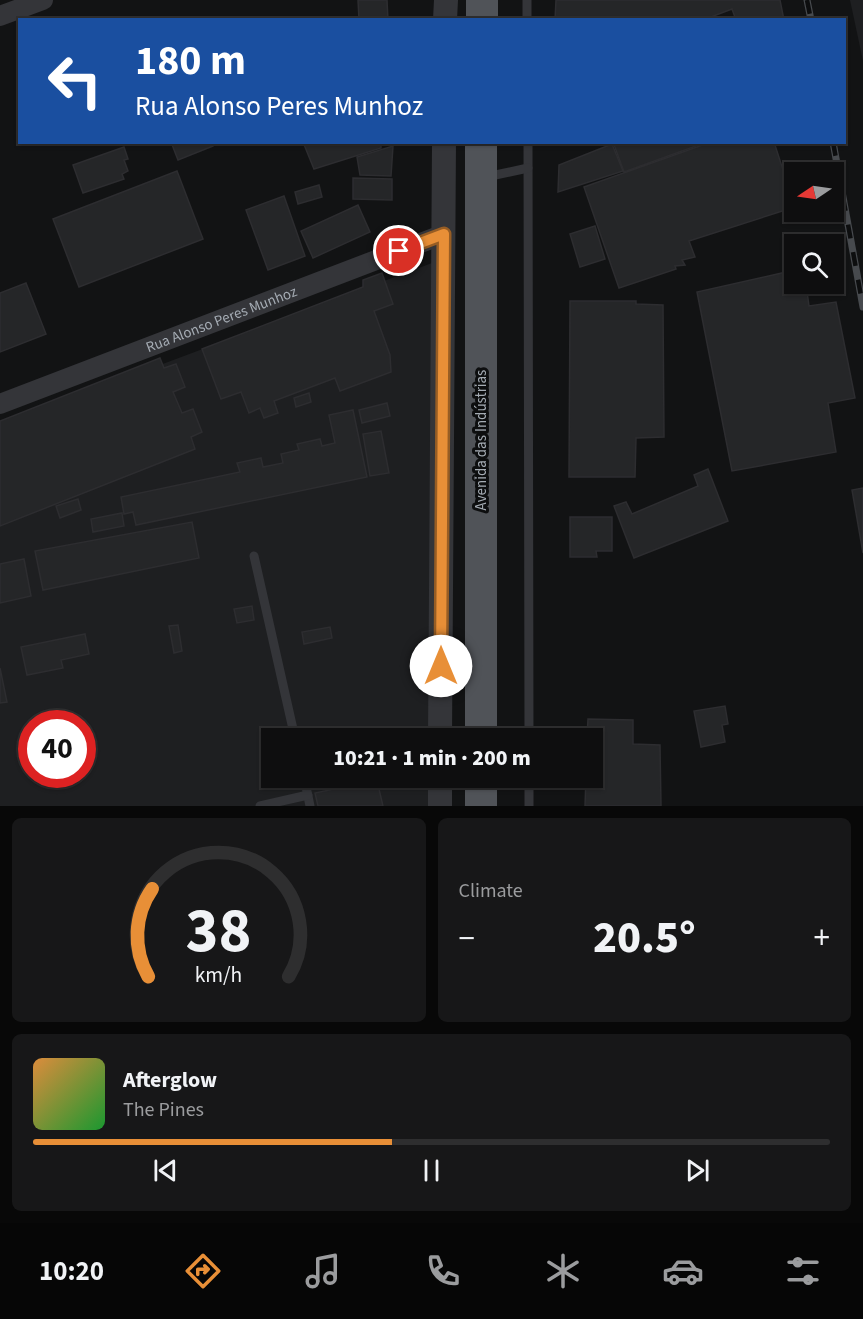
<!DOCTYPE html>
<meta charset="utf-8">
<style>
body{margin:0;font-family:"Source Sans 3",sans-serif;background:#171718;color:#f1f3f6;height:100vh;display:flex;flex-direction:column;font-size:22px;white-space:nowrap}
*{box-sizing:border-box;margin:0}
p{font-size:20px;color:#9b9c9e}
.icon{flex:none;width:33px;height:33px;fill:none;stroke:currentColor;stroke-width:2;stroke-linecap:round;stroke-linejoin:round}
.map{position:relative;height:806px;overflow:hidden}
.details{display:flex;flex-direction:column;gap:12px;padding:12px;background:#080808;flex:1}
.details>*{flex:none}
.hud{position:absolute;left:18px;top:18px;width:828px;height:126px;border-radius:0px;box-shadow:0 2px 4px #0004,0 0 0 2px #2e2e2f;background:#1a4fa0;color:#fff;overflow:hidden}
.needle{width:39px;rotate:257deg}
.buttons{position:absolute;left:784px;top:162px;display:grid;gap:12px}
.buttons a{display:grid;place-items:center;width:60px;height:60px;border-radius:0px;background:#0e0e0f;box-shadow:0 2px 4px #0004,0 0 0 2px #2e2e2f;font-size:30px}
.speed{position:absolute;left:18px;top:710px;display:flex;gap:12px;font-size:30px;font-weight:700;text-align:center}
.speed>*{display:grid;place-content:center;width:78px;height:78px;border-radius:50%;background:#0e0e0f;box-shadow:0 2px 4px #0004,0 0 0 2px #2e2e2f;line-height:1}
.speed .limit{border:9px solid #d22;background:#fff;color:#111}
.pin{position:absolute;display:grid;place-items:center;width:51px;height:51px;color:#fff;margin:-26px;border:3px solid #fff;border-radius:50%;box-shadow:0 2px 6px #0007}
.me{position:absolute;width:66px;margin:-33px;rotate:0deg;stroke-linejoin:round;filter:drop-shadow(0 0 4px #0008)}
.turn{display:flex;align-items:center;gap:21px;height:126px;padding:0 18px;font-size:27px}
.turn .icon{width:78px;height:78px;stroke-width:2.5}
.turn b{display:block;font-size:42px;line-height:51px}
.big{font-size:45px;font-weight:800;line-height:1.1}
.details .tile{flex:1;display:flex;flex-direction:column;justify-content:center;gap:9px;min-width:0;padding:0 21px;border-radius:9px;background:#171718}
.details .dial{align-items:center;gap:0}
.dial svg{height:156px;overflow:visible;fill:none;stroke:#2e2e2f;stroke-width:7;stroke-linecap:round;text-anchor:middle}
.dial text{fill:#f1f3f6;stroke:none}
.song{display:flex;align-items:center;gap:18px}
.cover{width:72px;height:72px;border-radius:9px;background:linear-gradient(135deg,hsl(30 70% 55%),hsl(130 70% 35%))}
.played{height:6px;border-radius:3px;background:linear-gradient(90deg,#e88f37 45%,#2e2e2f 45%)}
.keys{display:flex;justify-content:space-around;direction:ltr}
.heat{display:flex;justify-content:space-between;align-items:center;font-size:33px;direction:ltr}
.details .tiles{flex:1;display:grid;gap:12px;grid-template-columns:1fr 1fr}
.tile:last-child{grid-column:span 2}
.trip{position:absolute;left:261px;top:728px;width:342px;height:60px;border-radius:0px;background:#0e0e0f;box-shadow:0 2px 4px #0004,0 0 0 2px #2e2e2f;font-weight:800;line-height:60px;text-align:center}
.tabs{display:flex;height:96px;justify-content:space-around;align-items:center;background:#060606;color:#9b9c9e}
.tabs .icon{width:42px;height:42px}
.tabs .on{color:#e88f37}
.tabs b{font-size:27px;color:#f1f3f6}
.map>svg:first-child{display:block}
.built{fill:#1e1f21;fill-rule:evenodd}
.building{fill:#252628;stroke:#2d2d30;stroke-width:1.5}
.lines{fill:none;stroke-linecap:round;stroke-linejoin:round}
.service{stroke:#343539;stroke-width:9}
.minor{stroke:#343539;stroke-width:20}
.tertiary{stroke:#343539;stroke-width:24}
.primary{stroke:#505358;stroke-width:32}
.rail-casing{stroke:#474a4e;stroke-width:7}
.rail{stroke:#0d0e0f;stroke-width:4.5;stroke-dasharray:14;stroke-linecap:butt}
.route-casing{stroke:#975d24;stroke-width:15}
.route{stroke:#e88f37;stroke-width:10}
.labels{text-anchor:middle;stroke-width:6;stroke-linejoin:round;paint-order:stroke}
.street-label{font-size:15px;fill:#a5acb4;stroke:#0d0e0f}
</style>
<div class="map">
<svg width="863" height="806" viewBox="0 0 863 806">
<rect width="100%" height="100%" fill="#121314"/>
<g class="built">
<path d="M 850,0 L 863,0 L 863,61 Z"/>
<path d="M 448,257 L 448,738 L 272,738 L 272,777 L 448,777 L 448,806 L 0,806 L 0,425 ZM 32,723 L 82,723 L 82,774 L 32,774 Z"/>
</g>
<g class="building">
<path d="M 358,0 L 387,0 L 388,20 L 359,20 Z"/>
<path d="M 556,0 L 780,0 L 784,20 L 736,20 L 732,9 L 703,20 L 555,20 Z"/>
<path d="M 171,142 L 212,142 L 213,146 L 178,160 Z"/>
<path d="M 303,142 L 381,142 L 381,148 L 314,169 Z"/>
<path d="M 613,142 L 707,142 L 624,172 Z"/>
<path d="M 711,142 L 774,142 L 795,207 L 689,241 L 695,257 L 682,260 L 685,265 L 675,266 L 676,269 L 619,288 L 584,187 Z"/>
<path d="M 612,144 L 623,171 L 558,192 L 559,165 Z"/>
<path d="M 393,146 L 391,176 L 360,175 L 357,157 Z"/>
<path d="M 124,147 L 128,159 L 124,160 L 128,171 L 122,174 L 124,179 L 83,193 L 73,165 Z"/>
<path d="M 177,171 L 203,239 L 79,287 L 53,219 Z"/>
<path d="M 353,178 L 392,179 L 392,200 L 353,199 Z"/>
<path d="M 319,185 L 322,197 L 298,204 L 295,192 Z"/>
<path d="M 284,196 L 305,256 L 268,270 L 246,210 Z"/>
<path d="M 358,205 L 370,232 L 313,258 L 301,231 Z"/>
<path d="M 595,226 L 605,259 L 580,267 L 570,234 Z"/>
<path d="M 795,270 L 795,284 L 806,284 L 809,306 L 836,302 L 855,398 L 828,403 L 836,452 L 732,471 L 697,292 Z"/>
<path d="M 382,273 L 393,304 L 374,311 L 390,355 L 391,372 L 340,391 L 335,378 L 274,401 L 278,413 L 264,418 L 260,408 L 249,413 L 241,392 L 221,399 L 202,349 L 363,287 L 363,280 Z"/>
<path d="M 26,283 L 46,334 L 0,352 L 0,293 Z"/>
<path d="M 570,301 L 636,301 L 636,304 L 663,305 L 664,437 L 636,438 L 635,477 L 569,477 Z"/>
<path d="M 160,358 L 164,368 L 176,364 L 185,387 L 173,392 L 182,413 L 193,409 L 202,432 L 191,437 L 195,449 L 0,526 L 0,421 Z"/>
<path d="M 309,393 L 311,402 L 296,407 L 294,398 Z"/>
<path d="M 387,403 L 390,416 L 362,423 L 359,410 Z"/>
<path d="M 353,410 L 367,477 L 136,525 L 133,512 L 124,514 L 121,497 L 240,472 L 237,463 L 261,458 L 263,467 L 283,463 L 281,454 L 299,450 L 297,444 L 320,439 L 322,446 L 335,443 L 329,415 Z"/>
<path d="M 381,431 L 389,473 L 370,476 L 363,434 Z"/>
<path d="M 708,469 L 728,521 L 634,558 L 614,506 L 626,502 L 632,514 L 698,486 L 694,475 Z"/>
<path d="M 863,488 L 863,553 L 852,490 Z"/>
<path d="M 78,499 L 81,510 L 60,518 L 56,506 Z"/>
<path d="M 122,513 L 124,526 L 93,532 L 91,519 Z"/>
<path d="M 570,517 L 612,517 L 612,551 L 596,551 L 597,557 L 570,557 Z"/>
<path d="M 192,522 L 199,558 L 43,590 L 35,551 Z"/>
<path d="M 24,559 L 31,596 L 0,603 L 0,564 Z"/>
<path d="M 252,606 L 254,620 L 237,623 L 234,609 Z"/>
<path d="M 178,625 L 182,651 L 174,653 L 169,626 Z"/>
<path d="M 330,627 L 332,638 L 304,644 L 302,632 Z"/>
<path d="M 85,634 L 89,654 L 61,660 L 63,668 L 27,675 L 21,647 Z"/>
<path d="M 0,668 L 7,702 L 0,703 Z"/>
<path d="M 725,706 L 728,724 L 722,725 L 725,742 L 701,747 L 694,711 Z"/>
<path d="M 588,719 L 633,720 L 633,744 L 660,745 L 661,806 L 585,806 L 586,777 L 592,777 L 592,738 L 587,738 Z"/>
<path d="M 358,784 L 359,789 L 378,785 L 383,806 L 318,806 L 315,793 Z"/>
</g>
<g class="lines">
<g class="service">
<path d="M 527,0 L 527,20"/>
<path d="M 528,142 L 529,738"/>
<path d="M 486,177 L 528,168"/>
<path d="M 254,556 L 295,738"/>
<path d="M 304,777 L 310,806"/>
<path d="M 529,777 L 529,806"/>
<path d="M 260,806 L 308,795"/>
</g>
<g class="minor">
<path d="M 0,16 L 43,0"/>
<path id="s1" d="M 0,404 L 444,234"/>
</g>
<g class="tertiary">
<path d="M 445,20 L 446,0"/>
<path d="M 440,738 L 444,142"/>
<path d="M 440,806 L 440,777"/>
</g>
<g class="primary">
<path d="M 482,20 L 482,0"/>
<path d="M 481,142 L 481,738"/>
<path d="M 481,777 L 481,806"/>
</g>
<g class="rail-casing">
<g id="rail">
<path d="M 807,0 L 811,20"/>
<path d="M 833,142 L 863,307"/>
</g>
</g>
<use href="#rail" class="rail"/>
</g>
<g class="lines">
<g class="route-casing">
<path id="route" d="M 399,251 L 444,234 L 441,666"/>
</g>
<use href="#route" class="route"/>
</g>
<g class="labels">
<g class="street-label">
<text dy="5" stroke="none"><textPath href="#s1" startOffset="237">Rua Alonso Peres Munhoz</textPath></text>
<text transform="translate(481 440) rotate(-90)" y="5">Avenida das Indústrias</text>
</g>
</g>
</svg>
<div class="buttons">
<a><svg class="needle" viewBox="-14 -14 28 28"><path d="M0-13l5 13h-10z" fill="#e53935"/><path d="M0 13l5-13h-10z" fill="#9b9c9e"/></svg></a>
<a><svg class="icon" aria-label="search" viewBox="0 0 24 24"><circle cx="10" cy="10" r="6"/><path d="M15 15l6 6"/></svg></a>
</div>
<div class="speed"><div class="limit">40</div></div>
<div class="pin" style="left:399px;top:251px;background:#d93025"><svg class="icon" aria-label="arrive" viewBox="0 0 24 24"><path d="M6 21V4h12l-3 4 3 4H6"/></svg></div>
<svg class="me" style="left:441px;top:666px" viewBox="-20 -20 40 40"><circle r="19" fill="#fff"/><path d="M0-13L10 11 0 6-10 11z" fill="#e88f37"/></svg>
<div class="trip">10:21 · 1 min · 200 m</div>
<div class="hud">
<div class="turn"><svg class="icon" aria-label="left" viewBox="0 0 24 24"><path d="M17 20v-9H6M10 6l-5 5 5 5"/></svg><div><b>180 m</b>Rua Alonso Peres Munhoz</div></div>
</div>
</div>
<section class="details">
<div class="tiles">
<div class="tile dial"><svg viewBox="0 0 100 80">
<path d="M14 69A42 42 0 1 1 86 69"/>
<path d="M14 69A42 42 0 0 1 16 24" stroke="#e88f37"/>
<text x="50" y="56" font-size="32" font-weight="700">38</text>
<text x="50" y="72" font-size="11">km/h</text>
</svg></div>
<div class="tile"><p>Climate</p>
<div class="heat"><a>−</a><b class="big">20.5°</b><a>+</a></div>
</div>
<div class="tile">
<div class="song"><i class="cover"></i><div><b>Afterglow</b><p>The Pines</p></div></div>
<div class="played"></div>
<div class="keys"><svg class="icon" aria-label="previous" viewBox="0 0 24 24"><path d="M18 5L8 12l10 7zM5 5v14"/></svg><svg class="icon" aria-label="pause" viewBox="0 0 24 24"><path d="M8 5v14M16 5v14"/></svg><svg class="icon" aria-label="next" viewBox="0 0 24 24"><path d="M6 5l10 7-10 7zM19 5v14"/></svg></div>
</div>
</div>
</section>
<nav class="tabs">
<b>10:20</b>
<svg class="icon on" aria-label="directions" viewBox="0 0 24 24"><path d="M12 3l9 9-9 9-9-9zM9 14v-3h6M13 9l2 2-2 2"/></svg>
<svg class="icon" aria-label="music" viewBox="0 0 24 24"><path d="M9 18V5l10-2v13"/><circle cx="6" cy="18" r="3"/><circle cx="16" cy="16" r="3"/></svg>
<svg class="icon" aria-label="phone" viewBox="0 0 24 24"><path d="M5 4h4l2 5-3 2q2 4 5 5l2-3 5 2v4C11 20 4 13 5 4z"/></svg>
<svg class="icon" aria-label="climate" viewBox="0 0 24 24"><path d="M12 3v18M4 7l16 10M4 17L20 7"/></svg>
<svg class="icon" aria-label="car" viewBox="0 0 24 24"><path d="M5 17H2v-5l4-1 3-4h7l3 4 3 1v5h-3M9 17h6M6 11h13"/><circle cx="7" cy="17" r="2"/><circle cx="17" cy="17" r="2"/></svg>
<svg class="icon" aria-label="filters" viewBox="0 0 24 24"><path d="M4 7h16M4 17h16"/><circle cx="9" cy="7" r="2"/><circle cx="15" cy="17" r="2"/></svg>
</nav>
